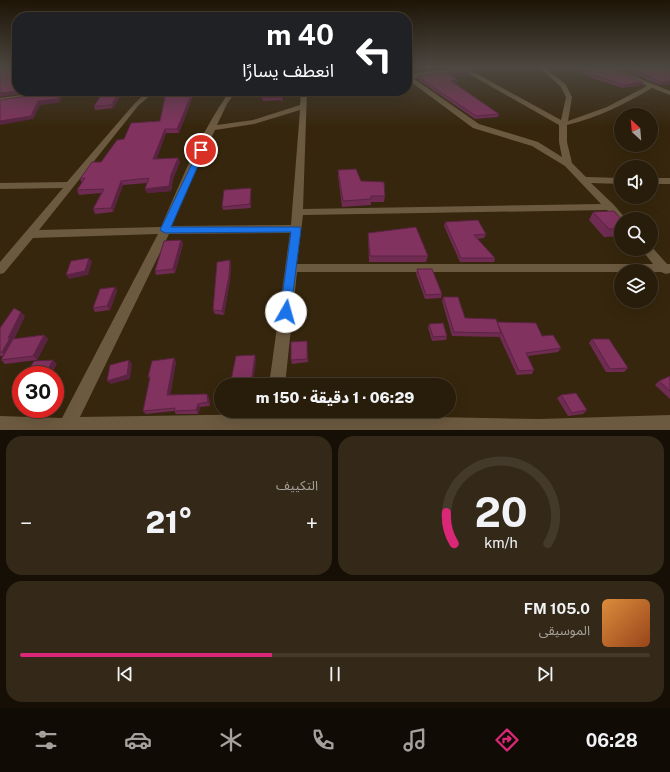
<!DOCTYPE html>
<html lang="ar">
<meta charset="utf-8">
<style>
body{margin:0;font-family:"Public Sans","Noto Sans Arabic",sans-serif;background:#342918;color:#f1f3f6;direction:rtl;height:100vh;display:flex;flex-direction:column;font-size:15px;white-space:nowrap}
*{box-sizing:border-box;margin:0}
p{font-size:13px;color:#a5a19c}
.icon{flex:none;width:22px;height:22px;fill:none;stroke:currentColor;stroke-width:2;stroke-linecap:round;stroke-linejoin:round}
.map{position:relative;height:430px;overflow:hidden;direction:ltr}
.drawer{display:flex;flex-direction:column;gap:6px;padding:6px;background:#160f06;flex:1}
.drawer>*{flex:none}
.hud{position:absolute;left:12px;top:12px;width:400px;height:84px;border-radius:16px;box-shadow:0 4px 16px #0002,0 0 0 1px #443a2b;direction:rtl;background:#202124;color:#fff;overflow:hidden}
.needle{width:26px;rotate:334deg}
.buttons{position:absolute;left:614px;top:108px;display:grid;gap:8px}
.buttons a{display:grid;place-items:center;width:44px;height:44px;border-radius:50%;background:#281c0a;box-shadow:0 4px 16px #0002,0 0 0 1px #443a2b;font-size:20px}
.speed{position:absolute;left:12px;top:366px;display:flex;gap:8px;font-size:20px;font-weight:700;text-align:center}
.speed>*{display:grid;place-content:center;width:52px;height:52px;border-radius:50%;background:#281c0a;box-shadow:0 4px 16px #0002,0 0 0 1px #443a2b;line-height:1}
.speed .limit{border:6px solid #d22;background:#fff;color:#111}
.pin{position:absolute;display:grid;place-items:center;width:34px;height:34px;color:#fff;margin:-17px;border:2px solid #fff;border-radius:50%;box-shadow:0 1px 4px #0007}
.me{position:absolute;width:44px;margin:-22px;rotate:7deg;stroke-linejoin:round;filter:drop-shadow(0 0 3px #0008)}
.turn{display:flex;align-items:center;gap:14px;height:84px;padding:0 12px;font-size:18px}
.turn .icon{width:52px;height:52px;stroke-width:2.5}
.turn b{display:block;font-size:28px;line-height:34px}
.big{font-size:30px;font-weight:800;line-height:1.1}
.drawer .card{flex:1;display:flex;flex-direction:column;justify-content:center;gap:6px;min-width:0;padding:0 14px;border-radius:16px;background:#342918}
.drawer .dial{align-items:center;gap:0}
.dial svg{height:104px;overflow:visible;fill:none;stroke:#443a2b;stroke-width:7;stroke-linecap:round;text-anchor:middle}
.dial text{fill:#f1f3f6;stroke:none}
.song{display:flex;align-items:center;gap:12px}
.cover{width:48px;height:48px;border-radius:6px;background:linear-gradient(135deg,hsl(30 70% 55%),hsl(20 70% 35%))}
.played{height:4px;border-radius:2px;background:linear-gradient(90deg,#db2777 40%,#443a2b 40%)}
.keys{display:flex;justify-content:space-around;direction:ltr}
.heat{display:flex;justify-content:space-between;align-items:center;font-size:22px;direction:ltr}
.drawer .tiles{flex:1;display:grid;gap:6px;grid-template-columns:1fr 1fr}
.card:last-child{grid-column:span 2}
.trip{position:absolute;left:214px;top:378px;width:242px;height:40px;border-radius:20px;background:#281c0a;box-shadow:0 4px 16px #0002,0 0 0 1px #443a2b;font-weight:800;line-height:40px;text-align:center;direction:rtl}
.tab-bar{display:flex;height:64px;justify-content:space-around;align-items:center;background:#100b04;color:#a5a19c}
.tab-bar .icon{width:28px;height:28px}
.tab-bar .on{color:#db2777}
.tab-bar b{font-size:18px;color:#f1f3f6}
.map>svg:first-child{display:block}
.lines{fill:none;stroke-linecap:round;stroke-linejoin:round}
.street{fill:#6c5a40;fill-rule:evenodd}
.wall{fill:#6f2b52}
.shaded-wall{fill:#5a2342}
.building{fill:#81325f;stroke:#5a2342}
.route{fill:#1a73e8;stroke:#114b97}
</style>
<div class="map">
<svg width="670" height="430" viewBox="0 0 670 430">
<rect width="100%" height="100%" fill="#36260d"/>
<g class="lines">
<g class="street">
<path d="M 466,67 L 481,67 L 470,70 L 561,120 L 566,97 L 561,87 L 539,67 L 545,67 L 566,85 L 572,97 L 568,121 L 607,107 L 647,86 L 604,67 L 612,67 L 670,91 L 670,95 L 652,88 C 625,104 597,118 567,125 L 567,142 L 572,163 L 586,177 L 621,178 L 621,184 L 591,183 L 614,205 L 626,219 L 621,219 L 621,222 L 617,221 L 607,210 L 303,215 L 297,264 L 653,264 L 641,249 L 651,249 L 651,246 L 667,264 L 670,264 L 670,273 L 666,274 L 661,272 L 651,272 L 651,271 L 621,271 L 621,272 L 297,272 L 285,385 L 269,385 L 290,233 L 169,234 L 80,417 L 265,414 L 266,411 L 282,411 L 282,414 L 539,419 L 670,415 L 670,430 L 0,430 L 0,416 L 62,418 L 158,234 L 33,238 L 4,273 L 0,274 L 0,262 L 63,188 L 0,189 L 0,183 L 67,182 L 134,104 L 148,91 L 155,91 L 138,106 L 39,230 L 161,227 C 181,181 201,131 230,91 L 236,91 L 227,104 L 217,125 L 253,120 L 300,105 L 301,91 L 307,91 L 303,209 L 601,204 L 565,166 L 532,146 L 473,128 L 407,79 L 407,74 ZM 464,71 L 559,125 L 559,142 L 562,157 L 538,142 L 479,124 L 413,78 ZM 300,110 L 291,225 L 172,226 L 194,172 L 215,130 L 254,124 Z"/>
<path d="M 50,91 L 66,91 L 63,93 L 0,102 L 0,98 Z"/>
<rect x="651" y="178" width="19" height="6"/>
</g>
</g>
<g class="wall">
<path d="M 570,67 L 608,67 L 643,82 L 642,85 L 623,88 L 592,78 Z"/>
<path d="M 616,67 L 670,67 L 670,84 L 660,85 Z"/>
<path d="M 470,73 L 469,76 L 452,77 L 457,83 L 454,83 L 499,114 L 498,117 L 475,119 L 417,79 L 417,76 Z"/>
<path d="M 98,91 L 123,91 L 113,108 L 95,110 L 94,106 L 103,93 L 99,93 Z"/>
<path d="M 195,91 L 179,133 L 166,133 L 156,159 L 178,158 L 180,162 L 173,179 L 171,191 L 147,193 L 145,189 L 147,183 L 123,185 L 113,212 L 95,214 L 93,209 L 101,193 L 79,195 L 77,190 L 82,183 L 80,179 L 101,162 L 124,139 L 160,121 L 165,96 L 160,96 Z"/>
<path d="M 260,91 L 284,91 L 282,103 L 281,100 L 263,101 Z"/>
<path d="M 338,170 L 361,181 L 385,196 L 384,202 L 371,202 L 371,205 L 342,207 L 338,176 Z"/>
<path d="M 251,192 L 251,208 L 223,210 L 222,207 Z"/>
<path d="M 593,212 L 621,219 L 621,236 L 604,237 L 589,220 Z"/>
<path d="M 445,222 L 486,234 L 484,238 L 477,239 L 495,258 L 494,262 L 460,262 L 444,226 Z"/>
<path d="M 368,233 L 428,256 L 426,262 L 369,262 L 368,239 Z"/>
<path d="M 181,240 L 183,244 L 175,273 L 156,275 L 155,271 Z"/>
<path d="M 231,264 L 230,280 L 224,315 L 215,314 L 213,310 Z"/>
<path d="M 417,269 L 442,294 L 441,298 L 425,299 L 416,274 Z"/>
<path d="M 115,287 L 117,291 L 110,310 L 95,312 L 93,308 Z"/>
<path d="M 443,297 L 465,318 L 497,322 L 542,336 L 561,348 L 558,352 L 528,356 L 534,370 L 532,374 L 517,375 L 499,336 L 499,337 L 452,336 L 442,301 Z"/>
<path d="M 25,316 L 14,339 L 44,335 L 48,339 L 37,360 L 5,364 L 1,360 L 3,356 L 0,356 L 0,328 Z"/>
<path d="M 429,324 L 447,336 L 446,340 L 432,341 L 428,328 Z"/>
<path d="M 592,339 L 628,368 L 624,372 L 606,372 L 589,343 Z"/>
<path d="M 307,341 L 308,362 L 292,364 L 291,360 Z"/>
<path d="M 174,358 L 176,362 L 170,395 L 209,397 L 210,406 L 200,407 L 198,414 L 176,414 L 174,411 L 146,414 L 143,411 L 150,380 L 148,377 Z"/>
<path d="M 670,376 L 670,399 L 655,385 L 659,381 Z"/>
<path d="M 561,395 L 587,410 L 583,414 L 568,416 L 557,398 Z"/>
</g>
<g class="shaded-wall">
<path d="M 432,67 L 453,67 L 407,73 L 407,70 Z"/>
<path d="M 470,73 L 469,76 L 447,77 L 448,74 Z"/>
<path d="M 457,80 L 457,83 L 450,84 L 451,81 Z"/>
<path d="M 670,81 L 670,84 L 660,85 L 662,82 Z"/>
<path d="M 643,82 L 642,85 L 623,88 L 624,85 Z"/>
<path d="M 17,91 L 40,91 L 0,97 L 0,93 Z"/>
<path d="M 61,91 L 63,95 L 59,103 L 40,105 L 33,119 L 0,125 L 0,121 L 38,101 Z"/>
<path d="M 98,91 L 106,91 L 106,93 L 99,93 Z"/>
<path d="M 120,91 L 123,91 L 113,108 L 111,105 Z"/>
<path d="M 193,91 L 195,91 L 179,133 L 177,129 Z"/>
<path d="M 283,91 L 284,91 L 282,103 L 282,100 Z"/>
<path d="M 166,92 L 167,95 L 160,96 L 159,93 Z"/>
<path d="M 165,129 L 166,133 L 155,164 L 153,159 Z"/>
<path d="M 178,158 L 180,162 L 173,179 L 171,191 L 147,193 L 145,189 L 171,175 Z"/>
<path d="M 121,181 L 123,185 L 113,212 L 111,208 Z"/>
<path d="M 251,188 L 251,208 L 250,204 Z"/>
<path d="M 181,240 L 183,244 L 175,273 L 173,269 Z"/>
<path d="M 89,258 L 92,262 L 88,275 L 69,279 L 66,275 Z"/>
<path d="M 230,260 L 231,264 L 230,280 L 224,315 L 222,311 Z"/>
<path d="M 115,287 L 117,291 L 110,310 L 107,306 Z"/>
<path d="M 21,312 L 25,316 L 6,356 L 2,352 Z"/>
<path d="M 44,335 L 48,339 L 37,360 L 33,356 Z"/>
<path d="M 255,355 L 256,359 L 253,385 L 251,385 Z"/>
<path d="M 174,358 L 176,362 L 170,398 L 167,395 Z"/>
<path d="M 53,360 L 57,364 L 51,375 L 45,375 Z"/>
<path d="M 129,360 L 132,364 L 130,379 L 111,384 L 107,381 Z"/>
<path d="M 207,394 L 209,397 L 210,406 L 208,402 Z"/>
<path d="M 198,404 L 200,407 L 198,414 L 196,410 Z"/>
</g>
<g class="building">
<path d="M 0,67 L 17,67 L 17,91 L 0,93 Z"/>
<path d="M 407,67 L 432,67 L 407,70 Z"/>
<path d="M 577,67 L 608,67 L 643,82 L 624,85 L 593,75 Z"/>
<path d="M 625,67 L 670,67 L 670,81 L 662,82 Z"/>
<path d="M 464,70 L 470,73 L 448,74 L 457,80 L 451,81 L 499,114 L 476,116 L 417,76 Z"/>
<path d="M 61,91 L 58,99 L 38,101 L 31,116 L 0,121 L 0,100 Z"/>
<path d="M 104,91 L 120,91 L 111,105 L 94,106 Z"/>
<path d="M 159,91 L 193,91 L 177,129 L 165,129 L 153,159 L 178,158 L 171,175 L 169,186 L 145,189 L 149,178 L 121,181 L 111,208 L 93,209 L 104,189 L 77,190 L 85,178 L 80,179 L 92,162 L 101,162 L 117,140 L 124,139 L 131,123 L 160,121 L 166,92 L 159,93 Z"/>
<path d="M 260,91 L 283,91 L 282,100 L 281,97 L 262,98 Z"/>
<path d="M 356,169 L 361,181 L 384,182 L 385,196 L 371,196 L 371,199 L 343,201 L 338,170 Z"/>
<path d="M 251,188 L 250,204 L 222,207 L 224,190 Z"/>
<path d="M 614,211 L 621,219 L 621,229 L 609,229 L 593,212 Z"/>
<path d="M 478,220 L 486,234 L 474,235 L 495,258 L 461,258 L 445,222 Z"/>
<path d="M 416,227 L 428,256 L 370,256 L 368,233 Z"/>
<path d="M 181,240 L 173,269 L 155,271 L 164,241 Z"/>
<path d="M 89,258 L 85,271 L 66,275 L 71,261 Z"/>
<path d="M 230,260 L 229,276 L 222,311 L 213,310 L 217,262 Z"/>
<path d="M 417,269 L 432,269 L 442,294 L 426,295 Z"/>
<path d="M 115,287 L 107,306 L 93,308 L 100,289 Z"/>
<path d="M 443,297 L 458,297 L 465,318 L 496,319 L 501,333 L 454,332 Z"/>
<path d="M 14,308 L 21,312 L 8,338 L 10,338 L 2,352 L 0,352 L 0,328 Z"/>
<path d="M 497,322 L 536,323 L 542,336 L 553,335 L 561,348 L 526,353 L 534,370 L 519,371 Z"/>
<path d="M 443,323 L 447,336 L 433,337 L 429,324 Z"/>
<path d="M 44,335 L 33,356 L 1,360 L 13,339 Z"/>
<path d="M 592,339 L 609,339 L 628,368 L 610,369 Z"/>
<path d="M 307,341 L 307,359 L 291,360 L 291,342 Z"/>
<path d="M 255,355 L 251,384 L 230,385 L 236,356 Z"/>
<path d="M 174,358 L 167,395 L 207,394 L 208,402 L 198,404 L 196,410 L 174,411 L 175,408 L 143,411 L 150,377 L 148,377 L 152,361 Z"/>
<path d="M 53,360 L 45,375 L 25,375 L 34,361 Z"/>
<path d="M 129,360 L 127,375 L 107,381 L 110,365 Z"/>
<path d="M 670,376 L 670,391 L 659,381 Z"/>
<path d="M 576,393 L 587,410 L 572,413 L 561,395 Z"/>
</g>
<linearGradient id="sky" x2="0" y2="1"><stop stop-color="#1e1507"/><stop offset="0.53" stop-color="#4c4740"/><stop offset="1" stop-color="#4c4740" stop-opacity="0"/></linearGradient>
<rect width="670" height="127" fill="url(#sky)"/>
<path class="route" d="M 199,149 L 205,150 L 171,227 L 300,227 L 301,229 L 290,316 L 286,317 L 282,316 L 280,312 L 291,232 L 165,233 L 160,230 Z"/>
</svg>
<div class="buttons">
<a><svg class="needle" viewBox="-14 -14 28 28"><path d="M0-13l5 13h-10z" fill="#e53935"/><path d="M0 13l5-13h-10z" fill="#a5a19c"/></svg></a>
<a><svg class="icon" aria-label="sound" viewBox="0 0 24 24"><path d="M4 9h4l5-4v14l-5-4H4zM17 9q2 3 0 6"/></svg></a>
<a><svg class="icon" aria-label="search" viewBox="0 0 24 24"><circle cx="10" cy="10" r="6"/><path d="M15 15l6 6"/></svg></a>
<a><svg class="icon" aria-label="layers" viewBox="0 0 24 24"><path d="M12 4l9 5-9 5-9-5zM3 14l9 5 9-5"/></svg></a>
</div>
<div class="speed"><div class="limit">30</div></div>
<div class="pin" style="left:201px;top:150px;background:#d93025"><svg class="icon" aria-label="arrive" viewBox="0 0 24 24"><path d="M6 21V4h12l-3 4 3 4H6"/></svg></div>
<svg class="me" style="left:286px;top:312px" viewBox="-20 -20 40 40"><circle r="19" fill="#fff"/><path d="M0-13L10 11 0 6-10 11z" fill="#1a73e8"/></svg>
<div class="trip">06:29 · 1 دقيقة · 150 m</div>
<div class="hud">
<div class="turn"><svg class="icon" aria-label="left" viewBox="0 0 24 24"><path d="M17 20v-9H6M10 6l-5 5 5 5"/></svg><div><b>40 m</b>انعطف يسارًا</div></div>
</div>
</div>
<section class="drawer">
<div class="tiles">
<div class="card dial"><svg viewBox="0 0 100 80">
<path d="M14 69A42 42 0 1 1 86 69"/>
<path d="M14 69A42 42 0 0 1 8 45" stroke="#db2777"/>
<text x="50" y="56" font-size="32" font-weight="700">20</text>
<text x="50" y="72" font-size="11">km/h</text>
</svg></div>
<div class="card"><p>التكييف</p>
<div class="heat"><a>−</a><b class="big">21°</b><a>+</a></div>
</div>
<div class="card">
<div class="song"><i class="cover"></i><div><b>105.0 FM</b><p>الموسيقى</p></div></div>
<div class="played"></div>
<div class="keys"><svg class="icon" aria-label="previous" viewBox="0 0 24 24"><path d="M18 5L8 12l10 7zM5 5v14"/></svg><svg class="icon" aria-label="pause" viewBox="0 0 24 24"><path d="M8 5v14M16 5v14"/></svg><svg class="icon" aria-label="next" viewBox="0 0 24 24"><path d="M6 5l10 7-10 7zM19 5v14"/></svg></div>
</div>
</div>
</section>
<nav class="tab-bar">
<b>06:28</b>
<svg class="icon on" aria-label="directions" viewBox="0 0 24 24"><path d="M12 3l9 9-9 9-9-9zM9 14v-3h6M13 9l2 2-2 2"/></svg>
<svg class="icon" aria-label="music" viewBox="0 0 24 24"><path d="M9 18V5l10-2v13"/><circle cx="6" cy="18" r="3"/><circle cx="16" cy="16" r="3"/></svg>
<svg class="icon" aria-label="phone" viewBox="0 0 24 24"><path d="M5 4h4l2 5-3 2q2 4 5 5l2-3 5 2v4C11 20 4 13 5 4z"/></svg>
<svg class="icon" aria-label="climate" viewBox="0 0 24 24"><path d="M12 3v18M4 7l16 10M4 17L20 7"/></svg>
<svg class="icon" aria-label="car" viewBox="0 0 24 24"><path d="M5 17H2v-5l4-1 3-4h7l3 4 3 1v5h-3M9 17h6M6 11h13"/><circle cx="7" cy="17" r="2"/><circle cx="17" cy="17" r="2"/></svg>
<svg class="icon" aria-label="filters" viewBox="0 0 24 24"><path d="M4 7h16M4 17h16"/><circle cx="9" cy="7" r="2"/><circle cx="15" cy="17" r="2"/></svg>
</nav>
